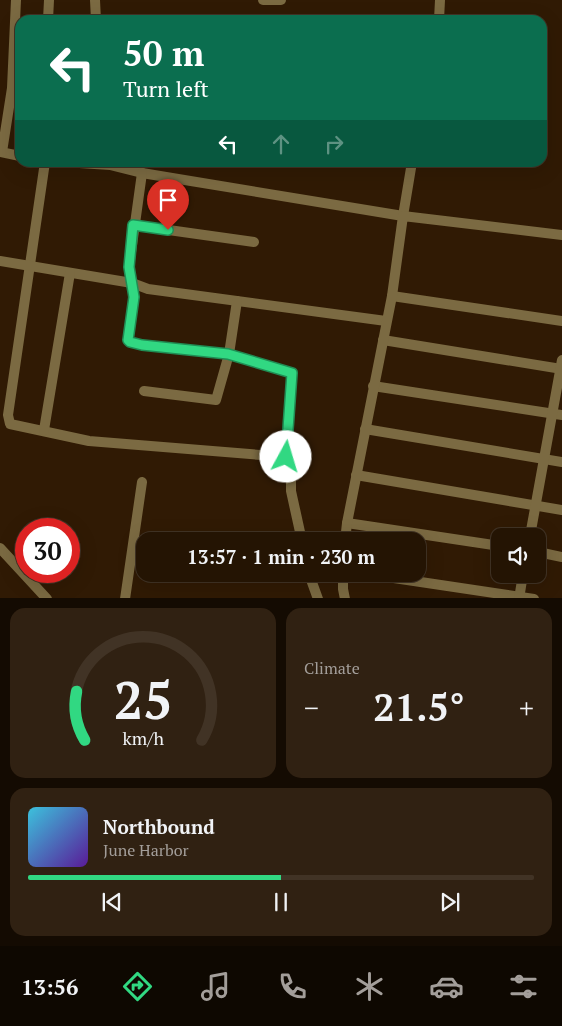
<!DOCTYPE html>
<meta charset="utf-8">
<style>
body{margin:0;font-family:"PT Serif",serif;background:#302112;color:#f1f3f6;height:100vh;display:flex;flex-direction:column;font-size:19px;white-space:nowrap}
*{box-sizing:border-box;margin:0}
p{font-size:16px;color:#a39e9a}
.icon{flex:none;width:28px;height:28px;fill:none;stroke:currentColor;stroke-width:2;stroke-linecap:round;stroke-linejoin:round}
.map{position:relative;height:598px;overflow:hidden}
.details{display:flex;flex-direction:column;gap:10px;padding:10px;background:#140b02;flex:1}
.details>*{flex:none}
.banner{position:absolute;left:15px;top:15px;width:532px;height:152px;border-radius:15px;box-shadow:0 5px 20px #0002,0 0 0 1px #413325;background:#0b6e4f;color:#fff;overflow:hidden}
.buttons{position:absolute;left:491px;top:528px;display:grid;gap:10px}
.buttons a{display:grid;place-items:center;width:55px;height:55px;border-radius:10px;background:#241403;box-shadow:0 5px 20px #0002,0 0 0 1px #413325;font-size:25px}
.speed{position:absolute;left:15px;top:518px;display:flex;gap:10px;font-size:25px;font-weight:700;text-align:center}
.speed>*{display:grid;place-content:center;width:65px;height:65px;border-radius:50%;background:#241403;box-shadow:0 5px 20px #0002,0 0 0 1px #413325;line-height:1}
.speed .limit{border:8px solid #d22;background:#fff;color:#111}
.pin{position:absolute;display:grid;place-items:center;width:42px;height:42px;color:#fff;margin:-51px -21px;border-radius:50% 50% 50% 0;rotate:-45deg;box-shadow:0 0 5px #0007}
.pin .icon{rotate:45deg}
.me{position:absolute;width:55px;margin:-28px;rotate:6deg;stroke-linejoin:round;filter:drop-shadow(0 0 4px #0008)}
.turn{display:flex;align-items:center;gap:18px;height:105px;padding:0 25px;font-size:22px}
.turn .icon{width:65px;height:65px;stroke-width:2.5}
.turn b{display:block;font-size:35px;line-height:42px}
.lanes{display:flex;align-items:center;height:48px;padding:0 25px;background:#0003;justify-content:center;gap:25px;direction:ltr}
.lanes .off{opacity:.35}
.big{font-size:38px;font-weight:800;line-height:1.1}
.details .card{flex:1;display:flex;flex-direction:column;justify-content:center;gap:8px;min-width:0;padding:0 18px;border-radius:15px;background:#302112}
.details .dial{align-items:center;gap:0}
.dial svg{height:130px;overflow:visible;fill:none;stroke:#413325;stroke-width:7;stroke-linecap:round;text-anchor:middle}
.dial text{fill:#f1f3f6;stroke:none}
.song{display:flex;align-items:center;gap:15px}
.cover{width:60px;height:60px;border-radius:8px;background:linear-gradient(135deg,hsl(190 70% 55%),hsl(270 70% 35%))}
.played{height:5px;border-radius:2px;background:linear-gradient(90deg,#31d882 50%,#413325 50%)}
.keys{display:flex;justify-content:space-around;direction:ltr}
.heat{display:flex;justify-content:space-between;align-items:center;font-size:28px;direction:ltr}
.details .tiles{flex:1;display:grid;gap:10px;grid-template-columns:1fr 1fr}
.card:last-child{grid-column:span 2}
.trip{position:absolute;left:136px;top:532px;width:290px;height:50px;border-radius:15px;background:#241403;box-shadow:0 5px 20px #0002,0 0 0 1px #413325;font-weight:800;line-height:50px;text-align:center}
.tabs{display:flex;height:80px;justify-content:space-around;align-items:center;background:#0e0801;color:#a39e9a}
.tabs .icon{width:35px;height:35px}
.tabs .current{color:#31d882}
.tabs b{font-size:22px;color:#f1f3f6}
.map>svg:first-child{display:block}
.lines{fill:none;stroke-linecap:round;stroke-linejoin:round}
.minor{stroke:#7b6a42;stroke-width:10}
.tertiary{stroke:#7b6a42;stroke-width:10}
.route-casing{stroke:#208c54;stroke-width:12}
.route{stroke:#31d882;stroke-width:9}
</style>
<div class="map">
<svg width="562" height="599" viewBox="0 0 562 599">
<rect width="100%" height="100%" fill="#301a04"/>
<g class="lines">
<g class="minor">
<path d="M 95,0 L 96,20"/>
<path d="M 263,0 L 281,0"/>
<path d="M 48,20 L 49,0"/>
<path d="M 439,20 L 440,0"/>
<path d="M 0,152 L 20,156"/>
<path d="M 2,152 L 12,88 L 16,0"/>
<path d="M 45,162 L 8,415 L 10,424 L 89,441 L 286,457"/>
<path d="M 64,162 L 110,165 L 142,173 L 403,216 L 412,162"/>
<path d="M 142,173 L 129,267 L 134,297 L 128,339 L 130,342 L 142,345 L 229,354 L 292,373 L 286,457 L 291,466 L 291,491 L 302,541"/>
<path d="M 133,225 L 254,242"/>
<path d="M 0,261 L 132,283 L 148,289 L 386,321"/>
<path d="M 392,296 L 562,321"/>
<path d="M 383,340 L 562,369"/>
<path d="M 373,386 L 562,415"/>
<path d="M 144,391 L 216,400 L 229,354 L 237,301"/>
<path d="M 365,429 L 562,462"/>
<path d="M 44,430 L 70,273"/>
<path d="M 356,475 L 562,510"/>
<path d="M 347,523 L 500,546"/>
<path d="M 530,536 L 562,360"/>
<path d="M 345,541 L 347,523 L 392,296 L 403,216 L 562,235"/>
<path d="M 538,552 L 562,557"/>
<path d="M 309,574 L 318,599"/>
<path d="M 343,574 L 343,589 L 345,599"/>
<path d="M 367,574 L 534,599"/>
<path d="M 125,599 L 142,482"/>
<path d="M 519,599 L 523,574"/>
</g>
<path class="tertiary" d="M 0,548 L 47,599"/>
</g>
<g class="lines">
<g class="route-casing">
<path id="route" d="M 168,230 L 133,225 L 129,267 L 134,297 L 128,340 L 130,342 L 142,345 L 228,354 L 292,373 L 286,457"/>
</g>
<use href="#route" class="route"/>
</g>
</svg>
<div class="buttons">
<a><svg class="icon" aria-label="sound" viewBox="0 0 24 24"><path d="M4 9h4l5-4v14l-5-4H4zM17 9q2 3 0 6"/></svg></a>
</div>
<div class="speed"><div class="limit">30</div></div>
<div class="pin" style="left:168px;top:230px;background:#d93025"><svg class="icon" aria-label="arrive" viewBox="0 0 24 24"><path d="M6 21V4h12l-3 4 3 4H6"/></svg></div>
<svg class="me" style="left:286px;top:457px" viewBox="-20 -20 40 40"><circle r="19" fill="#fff"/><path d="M0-13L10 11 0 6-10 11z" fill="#31d882"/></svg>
<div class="trip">13:57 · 1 min · 230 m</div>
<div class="banner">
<div class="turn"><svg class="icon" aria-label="left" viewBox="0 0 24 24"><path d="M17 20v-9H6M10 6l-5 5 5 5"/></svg><div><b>50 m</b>Turn left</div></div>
<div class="lanes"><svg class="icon" aria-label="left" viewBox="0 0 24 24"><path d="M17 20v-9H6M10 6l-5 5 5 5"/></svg><svg class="icon off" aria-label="ahead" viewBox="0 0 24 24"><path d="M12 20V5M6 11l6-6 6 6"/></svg><svg class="icon off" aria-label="right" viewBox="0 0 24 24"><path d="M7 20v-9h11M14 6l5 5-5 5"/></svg></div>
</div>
</div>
<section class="details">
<div class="tiles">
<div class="card dial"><svg viewBox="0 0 100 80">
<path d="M14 69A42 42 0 1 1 86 69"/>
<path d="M14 69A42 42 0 0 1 9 39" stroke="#31d882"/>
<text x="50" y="56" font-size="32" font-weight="700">25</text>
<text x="50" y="72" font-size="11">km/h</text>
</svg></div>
<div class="card"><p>Climate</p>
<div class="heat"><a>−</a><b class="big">21.5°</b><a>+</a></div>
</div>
<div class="card">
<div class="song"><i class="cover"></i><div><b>Northbound</b><p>June Harbor</p></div></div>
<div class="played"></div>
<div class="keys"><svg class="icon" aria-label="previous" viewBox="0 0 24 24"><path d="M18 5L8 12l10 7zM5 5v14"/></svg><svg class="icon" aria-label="pause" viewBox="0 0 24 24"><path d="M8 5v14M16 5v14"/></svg><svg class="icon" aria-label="next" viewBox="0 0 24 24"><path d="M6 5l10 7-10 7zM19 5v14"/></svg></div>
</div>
</div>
</section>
<nav class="tabs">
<b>13:56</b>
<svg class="icon current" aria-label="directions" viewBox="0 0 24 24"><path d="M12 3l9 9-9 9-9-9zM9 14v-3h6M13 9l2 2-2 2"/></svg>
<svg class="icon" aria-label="music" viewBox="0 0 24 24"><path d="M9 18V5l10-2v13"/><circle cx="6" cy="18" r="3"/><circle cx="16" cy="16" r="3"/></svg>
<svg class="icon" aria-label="phone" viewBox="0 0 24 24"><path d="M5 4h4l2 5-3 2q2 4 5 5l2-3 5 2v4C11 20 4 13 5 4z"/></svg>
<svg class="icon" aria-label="climate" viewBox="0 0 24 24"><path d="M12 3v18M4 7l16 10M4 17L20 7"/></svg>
<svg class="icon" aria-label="car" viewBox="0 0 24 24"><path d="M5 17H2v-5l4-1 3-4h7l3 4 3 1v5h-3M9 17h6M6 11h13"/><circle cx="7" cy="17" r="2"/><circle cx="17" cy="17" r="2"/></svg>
<svg class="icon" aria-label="filters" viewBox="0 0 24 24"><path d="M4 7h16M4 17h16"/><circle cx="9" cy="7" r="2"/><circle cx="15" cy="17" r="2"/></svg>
</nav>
